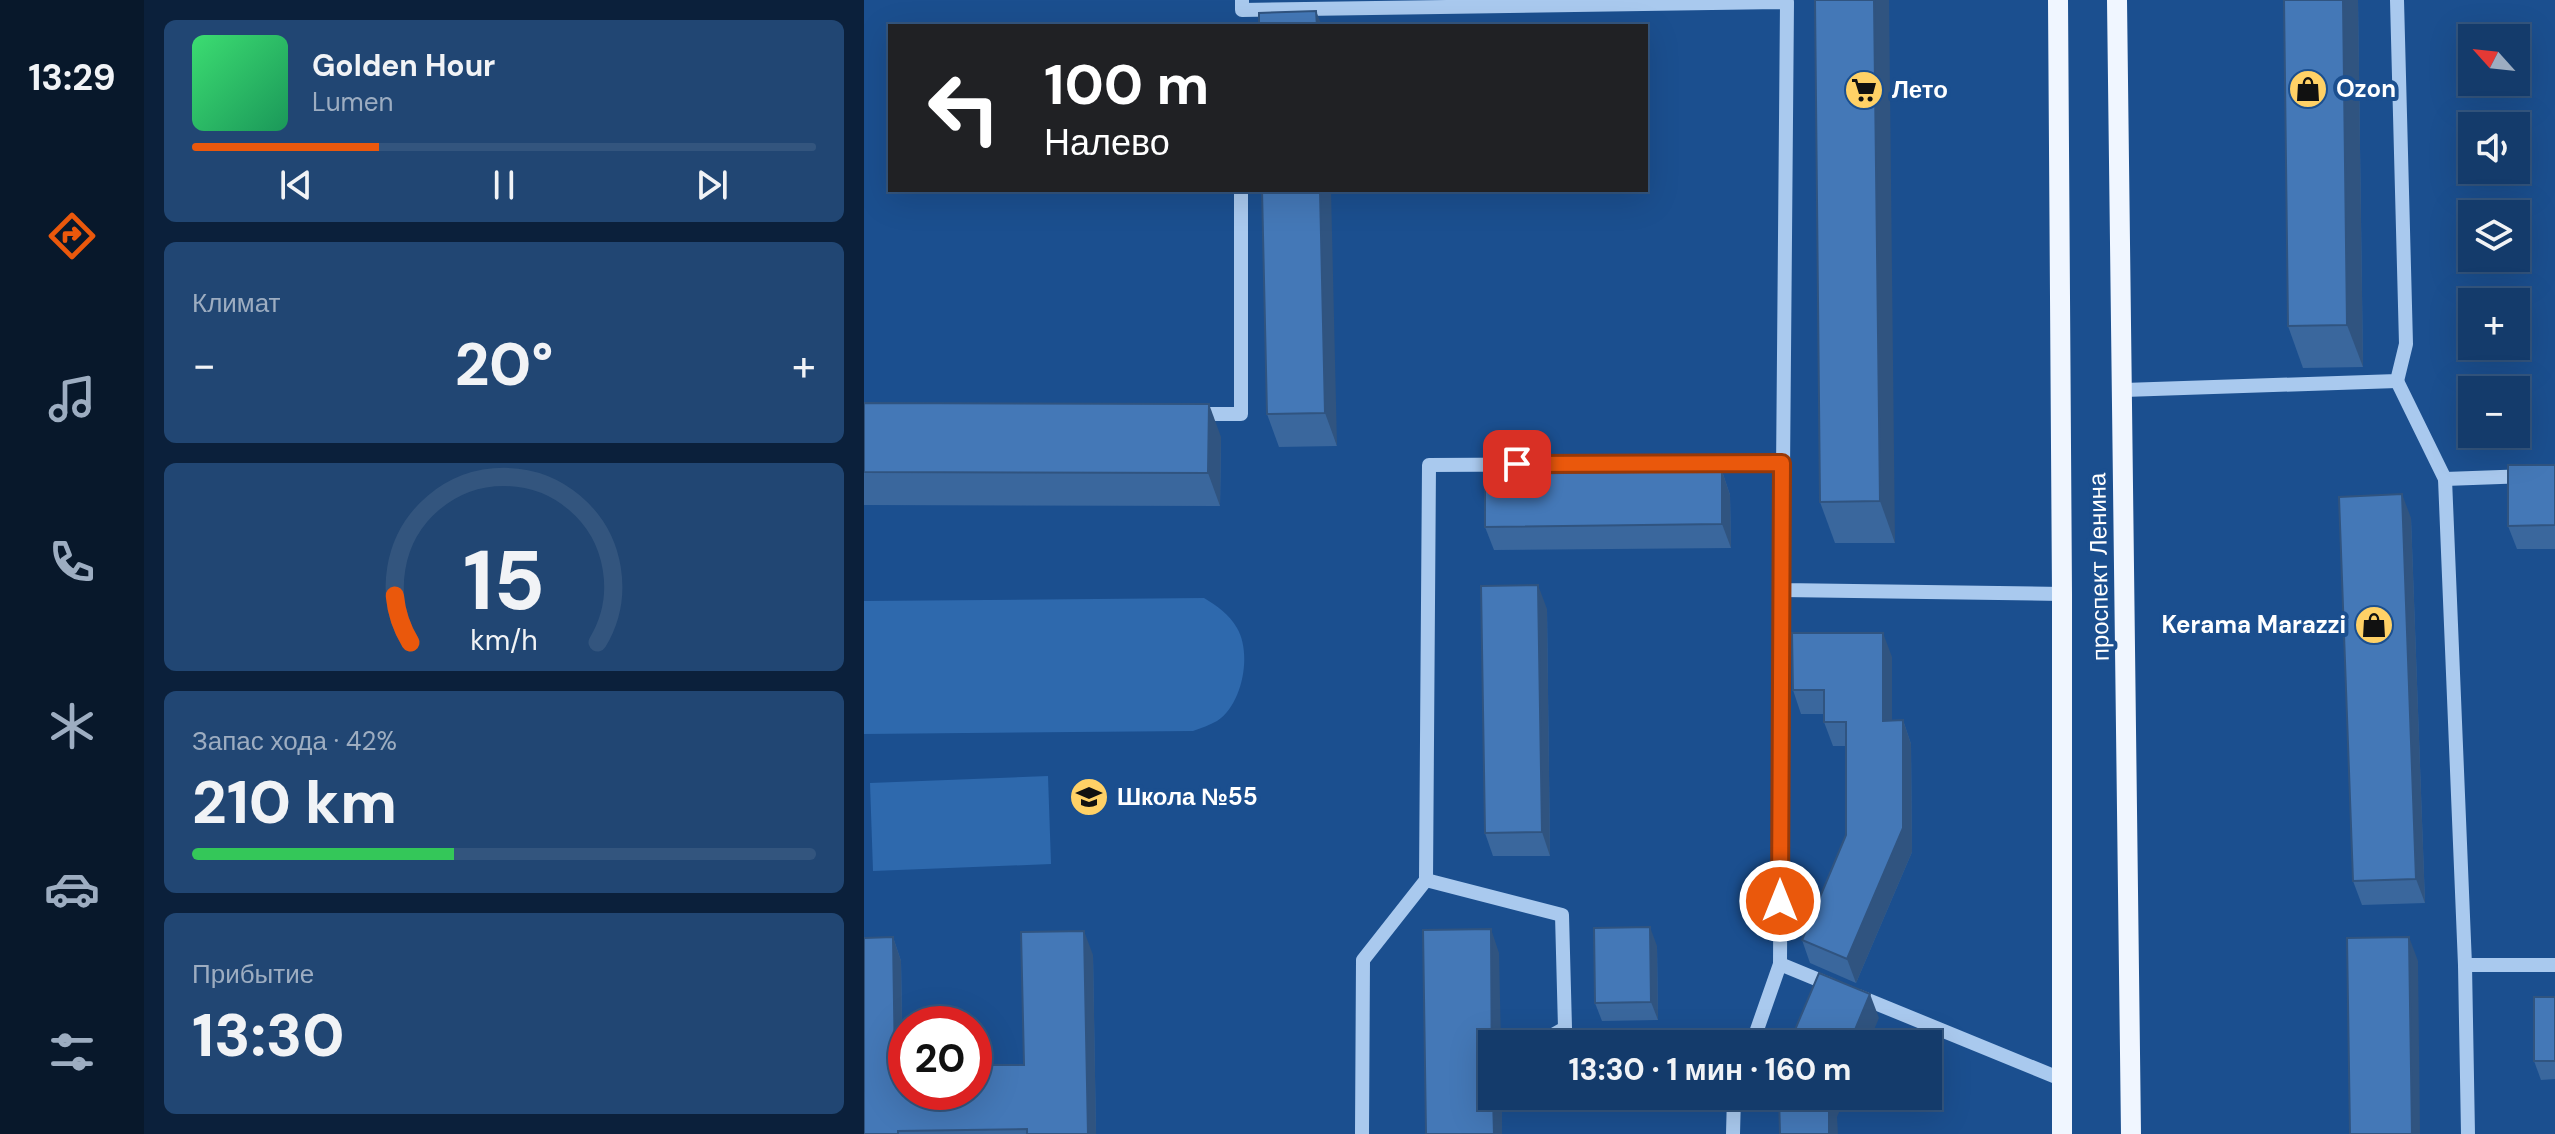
<!DOCTYPE html>
<html lang="ru">
<meta charset="utf-8">
<style>
body{margin:0;font-family:"DM Sans",sans-serif;background:#214673;color:#f1f3f6;height:100vh;display:flex;flex-direction:column;font-size:30px;white-space:nowrap}
*{box-sizing:border-box;margin:0}
p{font-size:26px;color:#9dadc1}
.icon{flex:none;width:44px;height:44px;fill:none;stroke:currentColor;stroke-width:2;stroke-linecap:round;stroke-linejoin:round}
.map{position:relative;flex:1;overflow:hidden}
.sheet{display:flex;flex-direction:column;gap:20px;padding:20px;background:#0b203b;width:720px}
.sheet>*{flex:none}
.banner{position:absolute;left:24px;top:24px;width:760px;height:168px;border-radius:0px;box-shadow:0 8px 32px #0002,0 0 0 2px #33557e;background:#202124;color:#fff;overflow:hidden}
.needle{width:52px;rotate:297deg}
.fabs{position:absolute;left:1594px;top:24px;display:grid;gap:16px}
.fabs a{display:grid;place-items:center;width:72px;height:72px;border-radius:0px;background:#143b6b;box-shadow:0 8px 32px #0002,0 0 0 2px #33557e;font-size:40px}
.speed{position:absolute;left:24px;top:1006px;display:flex;gap:16px;font-size:40px;font-weight:700;text-align:center}
.speed>*{display:grid;place-content:center;width:104px;height:104px;border-radius:50%;background:#143b6b;box-shadow:0 8px 32px #0002,0 0 0 2px #33557e;line-height:1}
.speed .limit{border:12px solid #d22;background:#fff;color:#111}
.pin{position:absolute;display:grid;place-items:center;width:68px;height:68px;color:#fff;margin:-34px;border-radius:16px;box-shadow:0 4px 12px #0006}
.me{position:absolute;width:88px;margin:-44px;rotate:0deg;stroke-linejoin:round;filter:drop-shadow(0 0 6px #0008)}
.turn{display:flex;align-items:center;gap:28px;height:168px;padding:0 24px;font-size:36px}
.turn .icon{width:104px;height:104px;stroke-width:2.5}
.turn b{display:block;font-size:56px;line-height:68px}
.big{font-size:60px;font-weight:800;line-height:1.1}
.sheet .widget{flex:1;display:flex;flex-direction:column;justify-content:center;gap:12px;min-width:0;padding:0 28px;border-radius:12px;background:#214673}
.sheet .dial{align-items:center;gap:0}
.dial svg{height:208px;overflow:visible;fill:none;stroke:#33557e;stroke-width:7;stroke-linecap:round;text-anchor:middle}
.dial text{fill:#f1f3f6;stroke:none}
.song{display:flex;align-items:center;gap:24px}
.cover{width:96px;height:96px;border-radius:12px;background:linear-gradient(135deg,hsl(140 70% 55%),hsl(150 70% 35%))}
.played{height:8px;border-radius:4px;background:linear-gradient(90deg,#ea580c 30%,#33557e 30%)}
.keys{display:flex;justify-content:space-around;direction:ltr}
.heat{display:flex;justify-content:space-between;align-items:center;font-size:44px;direction:ltr}
.charge{height:12px;border-radius:6px;background:linear-gradient(90deg,#34c759 42%,#33557e 0)}
.trip{position:absolute;left:614px;top:1030px;width:464px;height:80px;border-radius:0px;background:#143b6b;box-shadow:0 8px 32px #0002,0 0 0 2px #33557e;font-weight:800;line-height:80px;text-align:center}
main{display:flex;flex:1;min-height:0}
.menu{display:flex;flex-direction:column;width:144px;justify-content:space-around;align-items:center;background:#08182b;color:#9dadc1}
.menu .icon{width:56px;height:56px}
.menu .current{color:#ea580c}
.menu b{font-size:36px;color:#f1f3f6}
.map>svg:first-child{display:block}
.green{fill:#2e69ad}
.lines{fill:none;stroke-linecap:round;stroke-linejoin:round}
.minor{stroke:#a9c9ee;stroke-width:14}
.major{stroke:#f0f6ff;stroke-width:20}
.wall{fill:#3a679d}
.shaded-wall{fill:#305480}
.building{fill:#4478b7;stroke:#305480;stroke-width:2}
.route-casing{stroke:#983908;stroke-width:20}
.route{stroke:#ea580c;stroke-width:14}
.labels{text-anchor:middle;stroke-width:8;stroke-linejoin:round;paint-order:stroke}
.poi-label{font-size:24px;font-weight:bold;fill:#fff;stroke:#1b4f8f;text-anchor:start}
.street-label{font-size:24px;fill:#fff;stroke:#1b4f8f}
</style>
<main>
<nav class="menu">
<b>13:29</b>
<svg class="icon current" aria-label="directions" viewBox="0 0 24 24"><path d="M12 3l9 9-9 9-9-9zM9 14v-3h6M13 9l2 2-2 2"/></svg>
<svg class="icon" aria-label="music" viewBox="0 0 24 24"><path d="M9 18V5l10-2v13"/><circle cx="6" cy="18" r="3"/><circle cx="16" cy="16" r="3"/></svg>
<svg class="icon" aria-label="phone" viewBox="0 0 24 24"><path d="M5 4h4l2 5-3 2q2 4 5 5l2-3 5 2v4C11 20 4 13 5 4z"/></svg>
<svg class="icon" aria-label="climate" viewBox="0 0 24 24"><path d="M12 3v18M4 7l16 10M4 17L20 7"/></svg>
<svg class="icon" aria-label="car" viewBox="0 0 24 24"><path d="M5 17H2v-5l4-1 3-4h7l3 4 3 1v5h-3M9 17h6M6 11h13"/><circle cx="7" cy="17" r="2"/><circle cx="17" cy="17" r="2"/></svg>
<svg class="icon" aria-label="filters" viewBox="0 0 24 24"><path d="M4 7h16M4 17h16"/><circle cx="9" cy="7" r="2"/><circle cx="15" cy="17" r="2"/></svg>
</nav>
<section class="sheet">
<div class="widget">
<div class="song"><i class="cover"></i><div><b>Golden Hour</b><p>Lumen</p></div></div>
<div class="played"></div>
<div class="keys"><svg class="icon" aria-label="previous" viewBox="0 0 24 24"><path d="M18 5L8 12l10 7zM5 5v14"/></svg><svg class="icon" aria-label="pause" viewBox="0 0 24 24"><path d="M8 5v14M16 5v14"/></svg><svg class="icon" aria-label="next" viewBox="0 0 24 24"><path d="M6 5l10 7-10 7zM19 5v14"/></svg></div>
</div>
<div class="widget"><p>Климат</p>
<div class="heat"><a>−</a><b class="big">20°</b><a>+</a></div>
</div>
<div class="widget dial"><svg viewBox="0 0 100 80">
<path d="M14 69A42 42 0 1 1 86 69"/>
<path d="M14 69A42 42 0 0 1 8 51" stroke="#ea580c"/>
<text x="50" y="56" font-size="32" font-weight="700">15</text>
<text x="50" y="72" font-size="11">km/h</text>
</svg></div>
<div class="widget"><p>Запас хода · 42%</p><b class="big">210 km</b><div class="charge"></div></div>
<div class="widget"><p>Прибытие</p><b class="big">13:30</b></div>
</section>
<div class="map">
<svg width="1691" height="1134" viewBox="0 0 1691 1134">
<rect width="100%" height="100%" fill="#1b4f8f"/>
<g class="green">
<path d="M 340,598 C 353,606 365,614 373,628 C 388,653 379,704 353,721 C 346,725 337,728 329,731 L 0,734 L 0,601 Z"/>
<path d="M 184,776 L 187,864 L 9,871 L 6,783 Z"/>
</g>
<g class="lines">
<g class="minor">
<path d="M 378,0 L 378,10 L 923,2 L 918,590 L 1198,594"/>
<path d="M 1533,381 L 1581,479 L 1601,965 L 1604,1134"/>
<path d="M 1260,390 L 1533,381 L 1542,344 L 1533,0"/>
<path d="M 332,414 L 377,414 L 377,190"/>
<path d="M 1581,479 L 1691,475"/>
<path d="M 562,880 L 698,915 L 701,1028 L 673,1044"/>
<path d="M 916,964 L 967,985"/>
<path d="M 1601,965 L 1691,965"/>
<path d="M 994,996 L 1197,1079"/>
<path d="M 888,1044 L 916,964 L 918,590"/>
<path d="M 498,1134 L 499,960 L 562,880 L 565,465 L 918,463"/>
<path d="M 869,1134 L 870,1096"/>
</g>
<g class="major">
<path d="M 1194,0 L 1198,594 L 1198,1134"/>
<path d="M 1253,0 L 1267,1134"/>
</g>
</g>
<g class="wall">
<path d="M 951,0 L 1031,543 L 971,543 L 956,502 Z"/>
<path d="M 1420,0 L 1494,0 L 1499,367 L 1439,368 L 1424,326 Z"/>
<path d="M 398,190 L 473,446 L 415,447 L 403,414 Z"/>
<path d="M 0,403 L 357,437 L 356,506 L 0,505 Z"/>
<path d="M 1691,465 L 1691,549 L 1653,549 L 1644,526 Z"/>
<path d="M 858,471 L 866,495 L 867,548 L 630,550 L 621,527 Z"/>
<path d="M 1547,518 L 1561,903 L 1498,905 L 1489,881 Z"/>
<path d="M 683,609 L 686,856 L 629,856 L 621,833 Z"/>
<path d="M 1028,657 L 1028,721 L 1039,720 L 1047,744 L 1048,852 L 992,983 L 946,963 L 938,940 L 982,835 L 982,746 L 969,746 L 960,722 L 960,714 L 937,714 L 929,690 Z"/>
<path d="M 29,937 L 37,961 L 39,1067 L 160,1065 L 229,955 L 232,1134 L 0,1134 Z"/>
<path d="M 793,946 L 794,1020 L 738,1021 L 731,1003 Z"/>
<path d="M 1691,997 L 1691,1079 L 1677,1080 L 1670,1061 Z"/>
</g>
<g class="shaded-wall">
<path d="M 1010,0 L 1025,0 L 1031,543 L 1016,501 Z"/>
<path d="M 1479,0 L 1494,0 L 1499,367 L 1483,325 Z"/>
<path d="M 452,11 L 458,26 L 453,26 Z"/>
<path d="M 456,190 L 467,190 L 473,446 L 461,413 Z"/>
<path d="M 345,404 L 357,437 L 356,506 L 344,473 Z"/>
<path d="M 858,471 L 866,495 L 867,548 L 858,524 Z"/>
<path d="M 1538,494 L 1547,518 L 1561,903 L 1552,879 Z"/>
<path d="M 674,585 L 683,609 L 686,856 L 678,832 Z"/>
<path d="M 1019,633 L 1028,657 L 1028,744 L 1019,721 Z"/>
<path d="M 1039,720 L 1047,744 L 1048,852 L 992,983 L 983,959 Z"/>
<path d="M 786,927 L 793,946 L 794,1020 L 787,1002 Z"/>
<path d="M 627,929 L 635,953 L 637,1044 L 628,1044 Z"/>
<path d="M 220,931 L 229,955 L 232,1134 L 224,1134 Z"/>
<path d="M 29,937 L 37,961 L 39,1090 L 31,1067 Z"/>
<path d="M 1545,937 L 1554,961 L 1556,1134 L 1548,1134 Z"/>
<path d="M 1006,994 L 1015,1018 L 1004,1044 L 985,1044 Z"/>
<path d="M 629,1096 L 638,1096 L 638,1134 L 630,1134 Z"/>
<path d="M 965,1096 L 982,1096 L 973,1117 L 974,1134 L 965,1134 Z"/>
</g>
<g class="building">
<path d="M 951,0 L 1010,0 L 1016,501 L 956,502 Z"/>
<path d="M 1420,0 L 1479,0 L 1483,325 L 1424,326 Z"/>
<path d="M 452,11 L 453,26 L 395,26 L 395,13 Z"/>
<path d="M 398,190 L 456,190 L 461,413 L 403,414 Z"/>
<path d="M 0,403 L 345,404 L 344,473 L 0,472 Z"/>
<path d="M 1644,465 L 1691,465 L 1691,525 L 1644,526 Z"/>
<path d="M 858,471 L 858,524 L 621,527 L 621,474 Z"/>
<path d="M 1538,494 L 1552,879 L 1489,881 L 1475,497 Z"/>
<path d="M 674,585 L 678,832 L 621,833 L 617,586 Z"/>
<path d="M 928,633 L 1019,633 L 1019,721 L 1039,720 L 1039,828 L 983,959 L 938,940 L 982,835 L 982,722 L 960,722 L 960,690 L 929,690 Z"/>
<path d="M 786,927 L 787,1002 L 731,1003 L 730,928 Z"/>
<path d="M 627,929 L 628,1096 L 629,1096 L 630,1134 L 562,1134 L 559,930 Z"/>
<path d="M 220,931 L 224,1134 L 163,1134 L 163,1129 L 34,1131 L 34,1134 L 0,1134 L 0,938 L 29,937 L 31,1067 L 42,1067 L 42,1092 L 110,1092 L 110,1065 L 160,1065 L 157,932 Z"/>
<path d="M 1545,937 L 1548,1134 L 1486,1134 L 1483,938 Z"/>
<path d="M 955,973 L 1006,994 L 985,1044 L 925,1044 Z"/>
<rect x="1670" y="997" width="21" height="64"/>
<path d="M 915,1096 L 965,1096 L 965,1134 L 916,1134 Z"/>
</g>
<g class="lines">
<g class="route-casing">
<path id="route" d="M 653,464 L 918,463 L 916,901"/>
</g>
<use href="#route" class="route"/>
</g>
<defs>
<g id="shop-disc" transform="scale(2)"><circle r="9.5" fill="#ffd166" stroke="#1b4f8f"/><path d="M-5-2.5h2.3a2.7 3.5 0 0 1 5.4 0H5L5.5 6h-11ZM-1.5-2.5h3a1.5 2.3 0 0 0-3 0Z" fill="#111"/></g>
<g id="supermarket-disc" transform="scale(2)"><circle r="9.5" fill="#ffd166" stroke="#1b4f8f"/><path d="M-6-5.5h2.5l.6 2H6L4.5 2H-2.5L-4.4-4H-6ZM-1.5 3.2a1.3 1.3 0 1 0 .1 0ZM3 3.2a1.3 1.3 0 1 0 .1 0Z" fill="#111"/></g>
<g id="school-disc" transform="scale(2)"><circle r="9.5" fill="#ffd166" stroke="#1b4f8f"/><path d="M0-5L7-2L0 1L-7-2ZM-4 1L0 2.5L4 1V4Q0 6-4 4Z" fill="#111"/></g>
</defs>
<g fill-rule="evenodd">
<use href="#shop-disc" x="1444" y="89"/>
<use href="#supermarket-disc" x="1000" y="90"/>
<use href="#shop-disc" x="1510" y="625"/>
<use href="#school-disc" x="225" y="797"/>
</g>
<g class="labels">
<g class="poi-label">
<text x="1472" y="97">Ozon</text>
<text x="1028" y="98">Лето</text>
<text x="1482" y="633" text-anchor="end">Kerama Marazzi</text>
<text x="253" y="805">Школа №55</text>
</g>
<g class="street-label">
<text transform="translate(1235 567) rotate(-91)" y="8">проспект Ленина</text>
</g>
</g>
</svg>
<div class="fabs">
<a><svg class="needle" viewBox="-14 -14 28 28"><path d="M0-13l5 13h-10z" fill="#e53935"/><path d="M0 13l5-13h-10z" fill="#9dadc1"/></svg></a>
<a><svg class="icon" aria-label="sound" viewBox="0 0 24 24"><path d="M4 9h4l5-4v14l-5-4H4zM17 9q2 3 0 6"/></svg></a>
<a><svg class="icon" aria-label="layers" viewBox="0 0 24 24"><path d="M12 4l9 5-9 5-9-5zM3 14l9 5 9-5"/></svg></a>
<a>+</a>
<a>−</a>
</div>
<div class="speed"><div class="limit">20</div></div>
<div class="pin" style="left:653px;top:464px;background:#d93025"><svg class="icon" aria-label="arrive" viewBox="0 0 24 24"><path d="M6 21V4h12l-3 4 3 4H6"/></svg></div>
<svg class="me" style="left:916px;top:901px" viewBox="-20 -20 40 40"><circle r="17" fill="#ea580c" stroke="#fff" stroke-width="3"/><path d="M0-11L8 9 0 5-8 9z" fill="#fff"/></svg>
<div class="trip">13:30 · 1 мин · 160 m</div>
<div class="banner">
<div class="turn"><svg class="icon" aria-label="left" viewBox="0 0 24 24"><path d="M17 20v-9H6M10 6l-5 5 5 5"/></svg><div><b>100 m</b>Налево</div></div>
</div>
</div>
</main>
